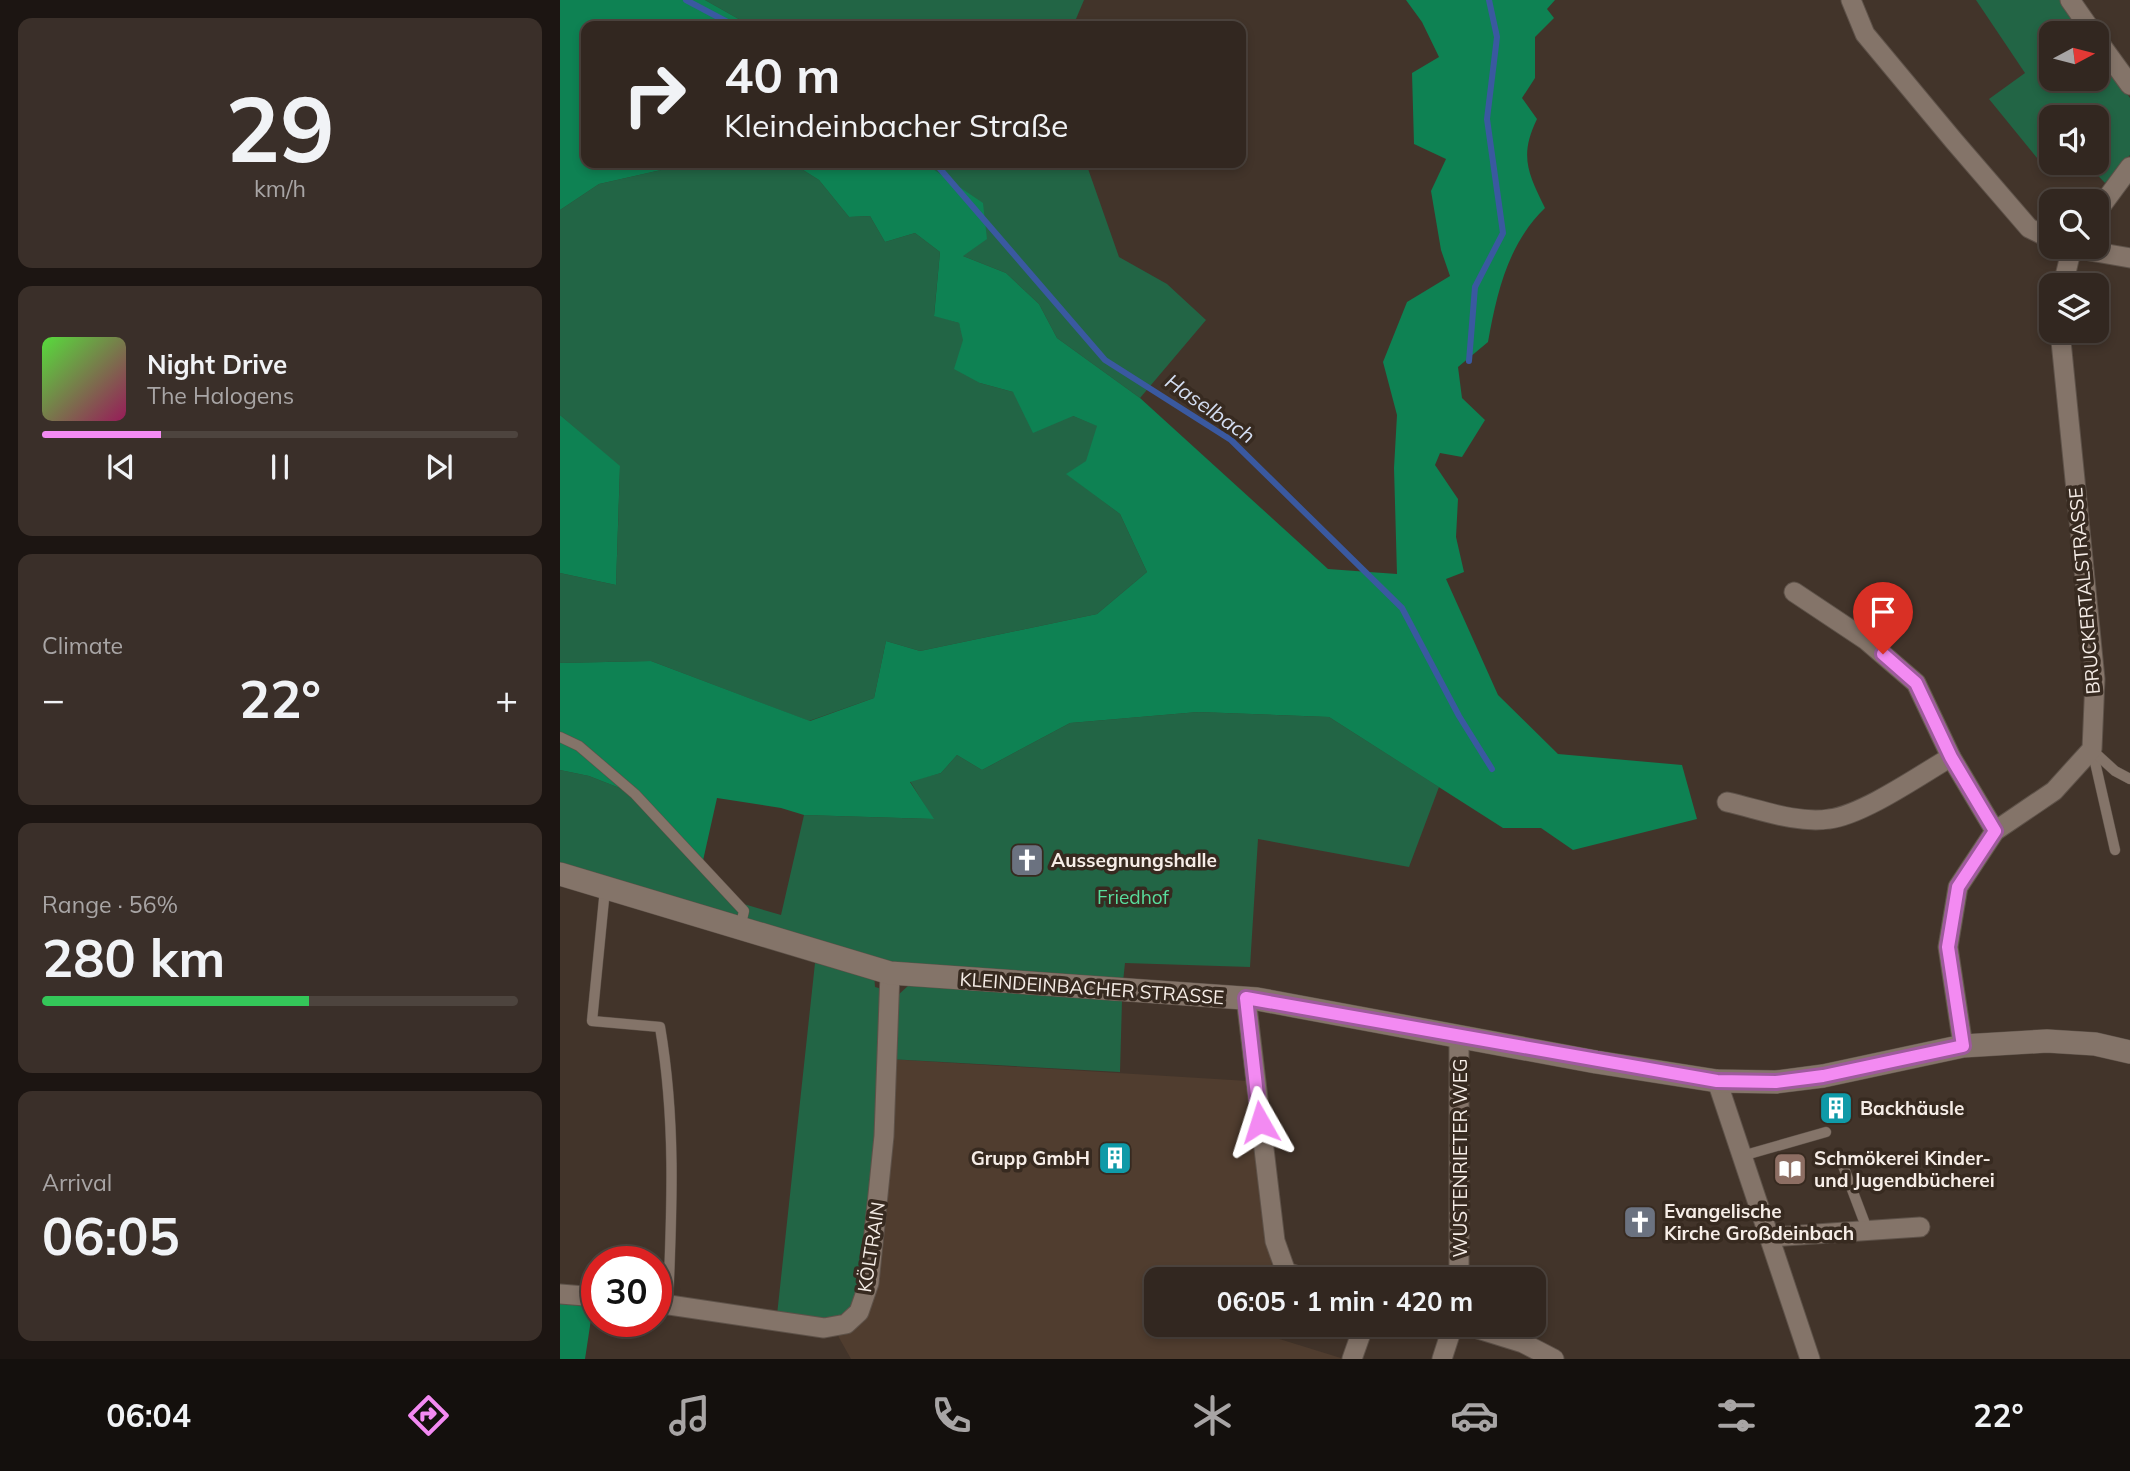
<!DOCTYPE html>
<meta charset="utf-8">
<style>
body{margin:0;font-family:Mulish,sans-serif;background:#3a2f29;color:#f1f3f6;height:100vh;display:flex;flex-direction:column;font-size:26px;white-space:nowrap}
*{box-sizing:border-box;margin:0}
p{font-size:23px;color:#a8a5a5}
.icon{flex:none;width:38px;height:38px;fill:none;stroke:currentColor;stroke-width:2;stroke-linecap:round;stroke-linejoin:round}
.map{position:relative;flex:1;overflow:hidden}
.sheet{display:flex;flex-direction:column;gap:18px;padding:18px;background:#1c1512;width:560px}
.sheet>*{flex:none}
.top-card{position:absolute;left:21px;top:21px;width:665px;height:147px;border-radius:14px;box-shadow:0 4px 10px #0003,0 0 0 2px #4d443e;background:#322720;color:#f1f3f6;overflow:hidden}
.needle{width:46px;rotate:83deg}
.fabs{position:absolute;left:1479px;top:21px;display:grid;gap:14px}
.fabs a{display:grid;place-items:center;width:70px;height:70px;border-radius:14px;background:#322720;box-shadow:0 4px 10px #0003,0 0 0 2px #4d443e;font-size:35px}
.speed{position:absolute;left:21px;top:1246px;display:flex;gap:14px;font-size:35px;font-weight:700;text-align:center}
.speed>*{display:grid;place-content:center;width:91px;height:91px;border-radius:50%;background:#322720;box-shadow:0 4px 10px #0003,0 0 0 2px #4d443e;line-height:1}
.speed .limit{border:10px solid #d22;background:#fff;color:#111}
.pin{position:absolute;display:grid;place-items:center;width:60px;height:60px;color:#fff;margin:-72px -30px;border-radius:50% 50% 50% 0;rotate:-45deg;box-shadow:0 0 7px #0007}
.pin .icon{rotate:45deg}
.me{position:absolute;width:77px;margin:-38px;rotate:354deg;stroke-linejoin:round;filter:drop-shadow(0 0 5px #0008)}
.turn{display:flex;align-items:center;gap:24px;height:147px;padding:0 28px;font-size:32px}
.turn .icon{width:91px;height:91px;stroke-width:2.5}
.turn b{display:block;font-size:49px;line-height:60px}
.big{font-size:52px;font-weight:700;line-height:1.1}
.sheet .card{flex:1;display:flex;flex-direction:column;justify-content:center;gap:10px;min-width:0;padding:0 24px;border-radius:14px;background:#3a2f29}
.sheet .dial{align-items:center;gap:0}
.dial b{font-size:91px;line-height:1}
.song{display:flex;align-items:center;gap:21px}
.cover{width:84px;height:84px;border-radius:10px;background:linear-gradient(135deg,hsl(110 70% 55%),hsl(330 70% 35%))}
.played{height:7px;border-radius:4px;background:linear-gradient(90deg,#f38af2 25%,#4d443e 25%)}
.keys{display:flex;justify-content:space-around;direction:ltr}
.heat{display:flex;justify-content:space-between;align-items:center;font-size:38px;direction:ltr}
.charge{height:10px;border-radius:5px;background:linear-gradient(90deg,#34c759 56%,#4d443e 0)}
.trip{position:absolute;left:584px;top:1267px;width:402px;height:70px;border-radius:14px;background:#322720;box-shadow:0 4px 10px #0003,0 0 0 2px #4d443e;font-weight:700;line-height:70px;text-align:center}
.tab-bar{display:flex;height:112px;justify-content:space-around;align-items:center;background:#14100d;color:#a8a5a5}
.tab-bar .icon{width:49px;height:49px}
.tab-bar .active{color:#f38af2}
.tab-bar b{font-size:32px;color:#f1f3f6}
main{display:flex;flex:1;min-height:0}
.map>svg:first-child{display:block}
.built{fill:#503d2f}
.green{fill:#226545}
.forest{fill:#0e8253}
.lines{fill:none;stroke-linecap:round;stroke-linejoin:round}
.stream{stroke:#3a59a0;stroke-width:6}
.service-casing{stroke:#5e5249;stroke-width:11}
.minor-casing{stroke:#5e5249;stroke-width:21}
.tertiary-casing{stroke:#5e5249;stroke-width:24}
.service{stroke:#847469;stroke-width:10}
.minor{stroke:#847469;stroke-width:19}
.tertiary{stroke:#847469;stroke-width:23}
.route-casing{stroke:#9e5a9d;stroke-width:18}
.route{stroke:#f38af2;stroke-width:12}
.labels{text-anchor:middle;stroke-width:7;stroke-linejoin:round;paint-order:stroke}
.street-label{font-size:19px;fill:#f6ede7;stroke:#372a20}
.poi-label{font-size:19px;font-weight:bold;fill:#f6ede7;stroke:#372a20;text-anchor:start}
.park-label{font-size:19px;fill:#58dd9c;stroke:#372a20}
.water-label{font-size:21px;font-style:italic;fill:#d4def2;stroke:#372a20}
</style>
<main>
<section class="sheet">
<div class="card dial"><b>29</b><p>km/h</p></div>
<div class="card">
<div class="song"><i class="cover"></i><div><b>Night Drive</b><p>The Halogens</p></div></div>
<div class="played"></div>
<div class="keys"><svg class="icon" aria-label="previous" viewBox="0 0 24 24"><path d="M18 5L8 12l10 7zM5 5v14"/></svg><svg class="icon" aria-label="pause" viewBox="0 0 24 24"><path d="M8 5v14M16 5v14"/></svg><svg class="icon" aria-label="next" viewBox="0 0 24 24"><path d="M6 5l10 7-10 7zM19 5v14"/></svg></div>
</div>
<div class="card"><p>Climate</p>
<div class="heat"><a>−</a><b class="big">22°</b><a>+</a></div>
</div>
<div class="card"><p>Range · 56%</p><b class="big">280 km</b><div class="charge"></div></div>
<div class="card"><p>Arrival</p><b class="big">06:05</b></div>
</section>
<div class="map">
<svg width="1570" height="1359" viewBox="0 0 1570 1359">
<rect width="100%" height="100%" fill="#42342a"/>
<path class="built" d="M 329,1059 L 688,1081 L 713,1274 L 723,1279 L 597,1279 L 597,1325 L 716,1325 L 713,1337 L 784,1359 L 291,1359 L 277,1334 Z"/>
<g class="green">
<path d="M 145,0 L 524,0 L 513,26 L 191,26 Z"/>
<path d="M 1416,0 L 1503,0 L 1526,33 L 1491,33 L 1491,79 L 1536,79 L 1537,49 L 1570,98 L 1570,155 L 1545,183 L 1526,163 L 1536,163 L 1536,117 L 1491,117 L 1491,147 L 1477,158 L 1429,99 L 1465,73 Z"/>
<path d="M 132,163 L 232,163 L 259,180 L 289,217 L 310,216 L 325,242 L 355,233 L 380,252 L 374,315 L 399,323 L 420,383 L 453,392 L 538,426 L 527,461 L 507,474 L 560,514 L 587,572 L 537,614 L 360,651 L 326,641 L 314,698 L 249,721 L 91,661 L 0,663 L 0,573 L 56,585 L 60,467 L 0,415 L 0,210 L 39,184 Z"/>
<path d="M 364,163 L 526,163 L 559,257 L 607,284 L 646,320 L 580,398 L 497,338 L 479,304 L 446,273 L 403,256 Z"/>
<path d="M 638,712 L 769,717 L 879,787 L 849,867 L 698,839 L 690,967 L 565,963 L 563,982 L 342,964 L 292,953 L 0,864 L 0,770 L 29,776 L 75,794 L 177,902 L 221,915 L 244,815 L 373,819 L 350,781 L 381,773 L 397,755 L 422,770 L 510,723 Z"/>
<path d="M 255,963 L 314,973 L 315,987 L 326,990 L 306,1268 L 290,1311 L 265,1321 L 217,1315 Z"/>
<path d="M 349,985 L 562,1000 L 560,1072 L 329,1059 L 337,996 Z"/>
</g>
<g class="forest">
<path d="M 0,0 L 145,0 L 191,26 L 26,26 L 26,163 L 132,163 L 39,184 L 0,210 Z"/>
<path d="M 846,0 L 995,0 L 987,9 L 994,18 L 975,37 L 975,78 L 962,98 L 977,119 C 959,156 968,173 985,208 C 948,244 937,292 928,342 L 898,367 L 902,398 L 925,420 L 902,457 L 880,453 L 875,465 L 898,499 L 896,537 L 904,572 L 886,579 L 938,695 L 998,754 L 1122,765 L 1137,819 L 1013,850 L 981,828 L 943,828 L 769,717 L 638,712 L 510,723 L 422,770 L 397,755 L 381,773 L 350,782 L 374,819 L 244,815 L 221,808 L 157,798 L 142,865 L 75,794 L 29,776 L 0,770 L 0,663 L 91,661 L 250,721 L 314,698 L 326,641 L 360,651 L 537,614 L 587,572 L 560,514 L 506,474 L 526,461 L 537,426 L 513,416 L 473,433 L 453,392 L 420,383 L 394,369 L 403,340 L 399,323 L 374,316 L 380,252 L 355,233 L 325,242 L 310,216 L 289,217 L 259,180 L 232,163 L 364,163 L 423,203 L 427,239 L 403,256 L 446,273 L 479,304 L 497,338 L 580,398 L 768,569 L 837,574 L 834,468 L 837,415 L 823,362 L 847,302 L 890,276 L 881,250 L 871,191 L 886,159 L 854,144 L 852,73 L 879,57 L 862,22 Z"/>
<path d="M 0,415 L 60,466 L 56,585 L 0,573 Z"/>
<path d="M 0,1291 L 35,1293 L 25,1359 L 0,1359 Z"/>
</g>
<g class="lines">
<g class="stream">
<path d="M 126,0 L 175,26"/>
<path d="M 375,163 L 545,360 L 671,440 L 842,608 L 899,716 L 932,769"/>
<path d="M 909,361 L 915,287 L 943,233 L 927,119 L 937,37 L 929,0"/>
</g>
<g class="service-casing">
<g id="service">
<path d="M 0,737 L 19,746 L 75,794 L 184,911 L 180,928"/>
<path d="M 1532,749 L 1555,850"/>
<path d="M 1532,750 L 1555,771 L 1570,779"/>
<path d="M 45,889 L 32,1021 L 100,1027 C 116,1121 112,1209 108,1304"/>
<path d="M 1182,1156 L 1266,1132"/>
<path d="M 1282,1163 L 1307,1229"/>
</g>
</g>
<g class="minor-casing">
<g id="minor">
<path d="M 1291,0 L 1305,34 L 1394,141 L 1469,228 L 1491,239"/>
<path d="M 1510,0 L 1533,33"/>
<path d="M 1536,38 L 1570,85"/>
<path d="M 1536,213 L 1570,167"/>
<path d="M 1507,247 L 1570,258"/>
<path d="M 1503,285 L 1512,247"/>
<path d="M 1234,592 L 1306,640 L 1356,683 L 1391,757 L 1435,831"/>
<path d="M 1167,802 C 1199,809 1237,824 1269,819 C 1303,815 1360,775 1391,757"/>
<path d="M 686,998 L 715,1241 L 726,1272 L 747,1279"/>
<path d="M 1403,1046 L 1388,947 L 1398,887 L 1435,831 L 1494,791 L 1532,749 L 1535,679 L 1500,331"/>
<path d="M 1157,1081 L 1250,1359"/>
<path d="M 1209,1237 L 1360,1227"/>
<path d="M 899,1279 L 899,1036"/>
<path d="M 0,1294 L 37,1297"/>
<path d="M 96,1303 L 264,1328 L 286,1324 L 299,1312 L 309,1283 L 324,1136 L 330,973"/>
<path d="M 905,1325 L 963,1343 L 994,1359"/>
<path d="M 792,1359 L 804,1325"/>
<path d="M 882,1359 L 893,1325"/>
</g>
</g>
<g class="tertiary-casing">
<path id="tertiary" d="M 0,874 L 330,973 L 697,999 L 1036,1062 L 1157,1081 L 1216,1082 L 1263,1076 L 1403,1046 L 1487,1041 L 1535,1044 L 1570,1052"/>
</g>
<use href="#service" class="service"/>
<use href="#minor" class="minor"/>
<use href="#tertiary" class="tertiary"/>
</g>
<g class="lines">
<g class="route-casing">
<path id="route" d="M 700,1122 L 686,998 L 1157,1081 L 1216,1082 L 1263,1076 L 1403,1046 L 1388,947 L 1398,887 L 1435,831 L 1391,757 L 1356,683 L 1323,654"/>
</g>
<use href="#route" class="route"/>
</g>
<defs>
<g id="church-square" transform="scale(1.75)"><rect x="-9" y="-9" width="18" height="18" rx="4" fill="#6b7280" stroke="#372a20"/><path d="M-1.2-6h2.4v3.5h3.3v2.4h-3.3V6h-2.4V-.1h-3.3v-2.4h3.3Z" fill="#fff"/></g>
<g id="building-square" transform="scale(1.75)"><rect x="-9" y="-9" width="18" height="18" rx="4" fill="#0f9aa8" stroke="#372a20"/><path d="M-4-6H4V6H1V3H-1V6H-4ZM-2.5-4.3h1.7v1.8h-1.7ZM.8-4.3h1.7v1.8H.8ZM-2.5-1h1.7V.8h-1.7ZM.8-1h1.7V.8H.8Z" fill="#fff"/></g>
<g id="library-square" transform="scale(1.75)"><rect x="-9" y="-9" width="18" height="18" rx="4" fill="#8d6e63" stroke="#372a20"/><path d="M-6-4Q-3-5.5-.7-3.5V5Q-3 3-6 4ZM6-4Q3-5.5 .7-3.5V5Q3 3 6 4Z" fill="#fff"/></g>
</defs>
<g fill-rule="evenodd">
<use href="#church-square" x="467" y="860"/>
<use href="#building-square" x="1276" y="1108"/>
<use href="#building-square" x="555" y="1158"/>
<use href="#library-square" x="1230" y="1169"/>
<use href="#church-square" x="1080" y="1222"/>
</g>
<g class="labels">
<g class="street-label">
<text transform="translate(1524 591) rotate(-95)" y="7">BRUCKERTALSTRASSE</text>
<text transform="translate(532 988) rotate(4)" y="7">KLEINDEINBACHER STRASSE</text>
<text transform="translate(900 1158) rotate(-90)" y="7">WUSTENRIETER WEG</text>
<text transform="translate(311 1247) rotate(-81)" y="7">KÖLTRAIN</text>
</g>
<g class="poi-label">
<text x="491" y="867">Aussegnungshalle</text>
<text x="1300" y="1115">Backhäusle</text>
<text x="530" y="1165" text-anchor="end">Grupp GmbH</text>
<text x="1254" y="1165">Schmökerei Kinder-<tspan x="1254" dy="22">und Jugendbücherei</tspan></text>
<text x="1104" y="1218">Evangelische<tspan x="1104" dy="22">Kirche Großdeinbach</tspan></text>
</g>
<g class="park-label">
<text x="573" y="904">Friedhof</text>
</g>
<g class="water-label">
<text transform="translate(650 409) rotate(35)" y="7">Haselbach</text>
</g>
</g>
</svg>
<div class="fabs">
<a><svg class="needle" viewBox="-14 -14 28 28"><path d="M0-13l5 13h-10z" fill="#e53935"/><path d="M0 13l5-13h-10z" fill="#a8a5a5"/></svg></a>
<a><svg class="icon" aria-label="sound" viewBox="0 0 24 24"><path d="M4 9h4l5-4v14l-5-4H4zM17 9q2 3 0 6"/></svg></a>
<a><svg class="icon" aria-label="search" viewBox="0 0 24 24"><circle cx="10" cy="10" r="6"/><path d="M15 15l6 6"/></svg></a>
<a><svg class="icon" aria-label="layers" viewBox="0 0 24 24"><path d="M12 4l9 5-9 5-9-5zM3 14l9 5 9-5"/></svg></a>
</div>
<div class="speed"><div class="limit">30</div></div>
<div class="pin" style="left:1323px;top:654px;background:#d93025"><svg class="icon" aria-label="arrive" viewBox="0 0 24 24"><path d="M6 21V4h12l-3 4 3 4H6"/></svg></div>
<svg class="me" style="left:700px;top:1122px" viewBox="-20 -20 40 40"><path d="M0-17L14 15 0 8-14 15z" fill="#f38af2" stroke="#fff" stroke-width="4"/></svg>
<div class="trip">06:05 · 1 min · 420 m</div>
<div class="top-card">
<div class="turn"><svg class="icon" aria-label="right" viewBox="0 0 24 24"><path d="M7 20v-9h11M14 6l5 5-5 5"/></svg><div><b>40 m</b>Kleindeinbacher Straße</div></div>
</div>
</div>
</main>
<nav class="tab-bar">
<b>06:04</b>
<svg class="icon active" aria-label="directions" viewBox="0 0 24 24"><path d="M12 3l9 9-9 9-9-9zM9 14v-3h6M13 9l2 2-2 2"/></svg>
<svg class="icon" aria-label="music" viewBox="0 0 24 24"><path d="M9 18V5l10-2v13"/><circle cx="6" cy="18" r="3"/><circle cx="16" cy="16" r="3"/></svg>
<svg class="icon" aria-label="phone" viewBox="0 0 24 24"><path d="M5 4h4l2 5-3 2q2 4 5 5l2-3 5 2v4C11 20 4 13 5 4z"/></svg>
<svg class="icon" aria-label="climate" viewBox="0 0 24 24"><path d="M12 3v18M4 7l16 10M4 17L20 7"/></svg>
<svg class="icon" aria-label="car" viewBox="0 0 24 24"><path d="M5 17H2v-5l4-1 3-4h7l3 4 3 1v5h-3M9 17h6M6 11h13"/><circle cx="7" cy="17" r="2"/><circle cx="17" cy="17" r="2"/></svg>
<svg class="icon" aria-label="filters" viewBox="0 0 24 24"><path d="M4 7h16M4 17h16"/><circle cx="9" cy="7" r="2"/><circle cx="15" cy="17" r="2"/></svg>
<b>22°</b>
</nav>
